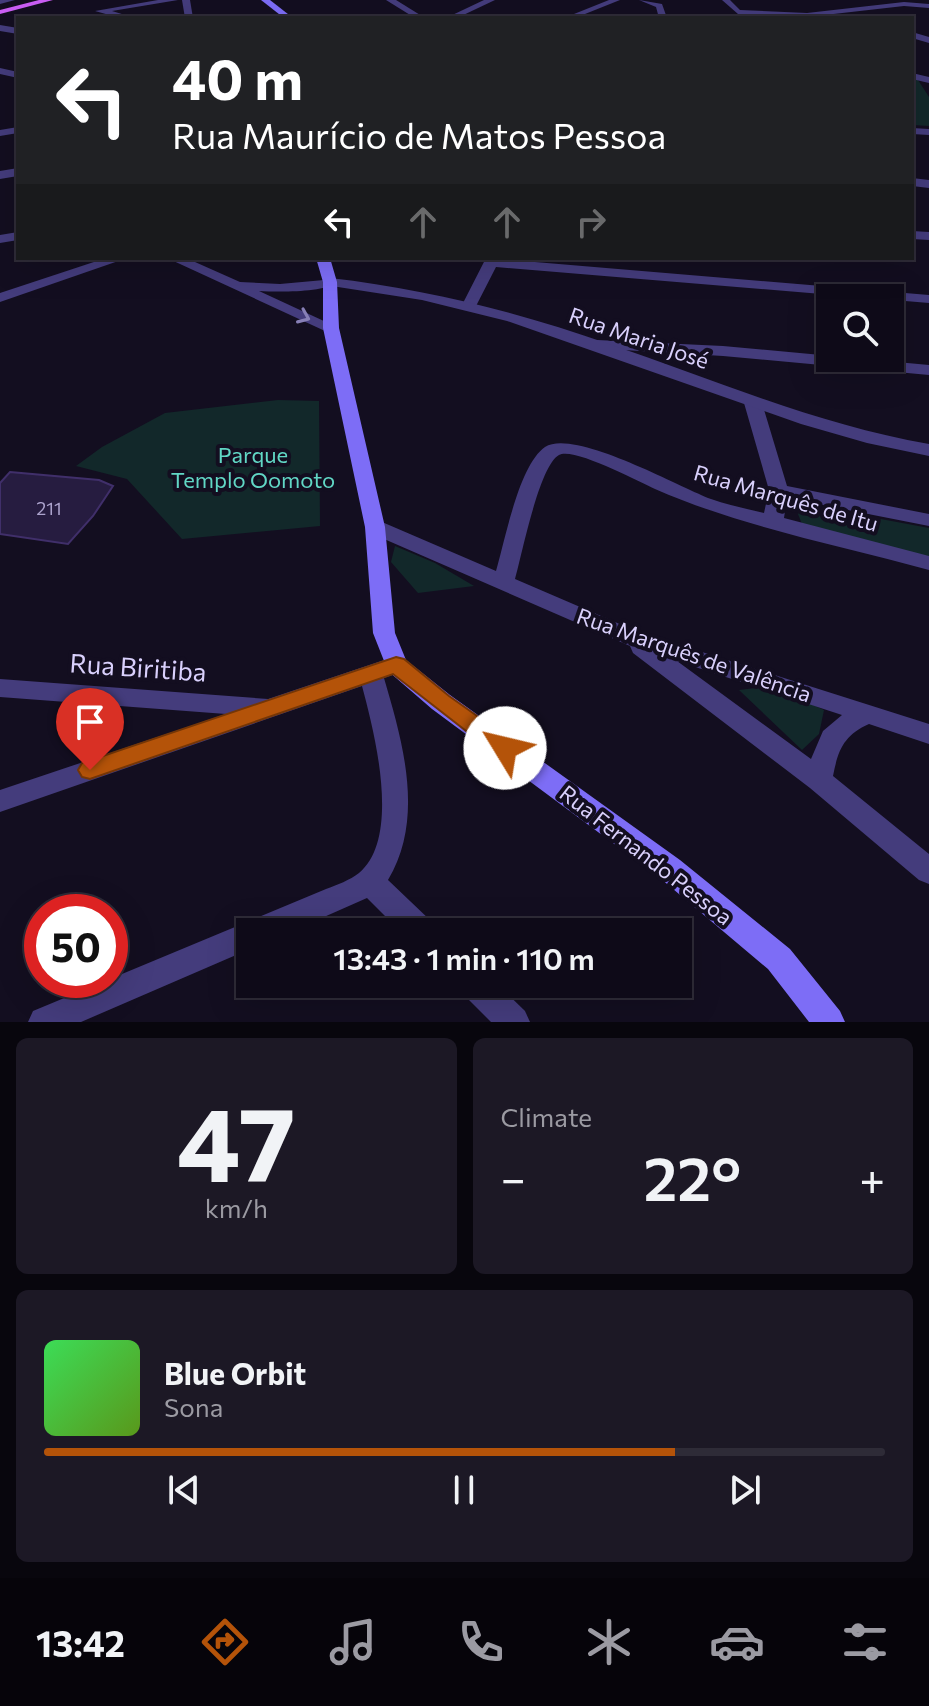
<!DOCTYPE html>
<meta charset="utf-8">
<style>
body{margin:0;font-family:Commissioner,sans-serif;background:#1c1825;color:#f1f3f6;height:100vh;display:flex;flex-direction:column;font-size:30px;white-space:nowrap}
*{box-sizing:border-box;margin:0}
p{font-size:26px;color:#9b9aa2}
.icon{flex:none;width:44px;height:44px;fill:none;stroke:currentColor;stroke-width:2;stroke-linecap:round;stroke-linejoin:round}
.map{position:relative;height:1022px;overflow:hidden}
.side{display:flex;flex-direction:column;gap:16px;padding:16px;background:#08060d;flex:1}
.side>*{flex:none}
.hud{position:absolute;left:16px;top:16px;width:898px;height:244px;border-radius:0px;box-shadow:0 8px 32px #0002,0 0 0 2px #2e2b37;background:#202124;color:#fff;overflow:hidden}
.buttons{position:absolute;left:816px;top:284px;display:grid;gap:16px}
.buttons a{display:grid;place-items:center;width:88px;height:88px;border-radius:0px;background:#0e0a18;box-shadow:0 8px 32px #0002,0 0 0 2px #2e2b37;font-size:40px}
.speed{position:absolute;left:24px;top:894px;display:flex;gap:16px;font-size:40px;font-weight:700;text-align:center}
.speed>*{display:grid;place-content:center;width:104px;height:104px;border-radius:50%;background:#0e0a18;box-shadow:0 8px 32px #0002,0 0 0 2px #2e2b37;line-height:1}
.speed .limit{border:12px solid #d22;background:#fff;color:#111}
.pin{position:absolute;display:grid;place-items:center;width:68px;height:68px;color:#fff;margin:-82px -34px;border-radius:50% 50% 50% 0;rotate:-45deg;box-shadow:0 0 8px #0007}
.pin .icon{rotate:45deg}
.me{position:absolute;width:88px;margin:-44px;rotate:306deg;stroke-linejoin:round;filter:drop-shadow(0 0 6px #0008)}
.turn{display:flex;align-items:center;gap:28px;height:168px;padding:0 24px;font-size:36px}
.turn .icon{width:104px;height:104px;stroke-width:2.5}
.turn b{display:block;font-size:56px;line-height:68px}
.lanes{display:flex;align-items:center;height:76px;padding:0 24px;background:#0003;justify-content:center;gap:40px;direction:ltr}
.lanes .off{opacity:.35}
.big{font-size:60px;font-weight:600;line-height:1.1}
.side .tile{flex:1;display:flex;flex-direction:column;justify-content:center;gap:12px;min-width:0;padding:0 28px;border-radius:12px;background:#1c1825}
.side .dial{align-items:center;gap:0}
.dial b{font-size:104px;line-height:1}
.song{display:flex;align-items:center;gap:24px}
.cover{width:96px;height:96px;border-radius:12px;background:linear-gradient(135deg,hsl(130 70% 55%),hsl(90 70% 35%))}
.played{height:8px;border-radius:4px;background:linear-gradient(90deg,#b45309 75%,#2e2b37 75%)}
.keys{display:flex;justify-content:space-around;direction:ltr}
.heat{display:flex;justify-content:space-between;align-items:center;font-size:44px;direction:ltr}
.side .tiles{flex:1;display:grid;gap:16px;grid-template-columns:1fr 1fr}
.tile:last-child{grid-column:span 2}
.trip{position:absolute;left:236px;top:918px;width:456px;height:80px;border-radius:0px;background:#0e0a18;box-shadow:0 8px 32px #0002,0 0 0 2px #2e2b37;font-weight:600;line-height:80px;text-align:center}
.tabs{display:flex;height:128px;justify-content:space-around;align-items:center;background:#06040a;color:#9b9aa2}
.tabs .icon{width:56px;height:56px}
.tabs .current{color:#b45309}
.tabs b{font-size:36px;color:#f1f3f6}
.map>svg:first-child{display:block}
.green{fill:#12282a}
.building{fill:#261c40;stroke:#402f6a;stroke-width:2}
.lines{fill:none;stroke-linecap:round;stroke-linejoin:round}
.minor{fill:#443c7c;fill-rule:evenodd}
.tertiary{fill:#443c7c;fill-rule:evenodd}
.secondary{fill:#7d6df6;fill-rule:evenodd}
.primary{fill:#cb5ef5;fill-rule:evenodd}
.oneway{stroke:#877fb6}
.route{fill:#b45309;stroke:#753606;stroke-width:2}
.labels{text-anchor:middle;stroke-width:8;stroke-linejoin:round;paint-order:stroke}
.number-label{font-size:18px;fill:#aca3cd}
.street-label{font-size:22px;fill:#d9d0fc;stroke:#130e20}
.park-label{font-size:22px;fill:#61d7c5;stroke:#130e20}
.near-street-label{font-size:26px;fill:#d9d0fc;stroke:#130e20}
</style>
<div class="map">
<svg width="929" height="1022" viewBox="0 0 929 1022">
<rect width="100%" height="100%" fill="#130e20"/>
<g class="green">
<path d="M 912,80 L 918,80 L 929,97 L 929,126 L 912,125 Z"/>
<path d="M 278,400 L 319,401 L 320,526 L 182,539 L 127,479 L 76,466 L 102,447 L 165,413 Z"/>
<path d="M 806,505 L 929,528 L 929,560 L 802,524 L 798,514 Z"/>
<path d="M 395,546 L 435,563 L 474,586 L 418,593 L 391,562 Z"/>
<path d="M 772,686 L 824,710 L 819,734 L 802,750 L 739,690 Z"/>
</g>
<path class="building" d="M 10,472 L 99,480 L 113,486 L 93,516 L 68,544 L 0,534 L 0,483 Z"/>
<g class="lines">
<g class="minor">
<path d="M 0,0 L 15,0 L 0,4 Z"/>
<path d="M 158,0 L 178,0 L 112,11 L 135,18 L 120,18 L 95,11 Z"/>
<path d="M 182,0 L 190,0 L 193,18 L 185,18 Z"/>
<path d="M 386,0 L 396,0 L 425,18 L 415,18 Z"/>
<path d="M 484,0 L 495,0 L 457,18 L 446,18 Z"/>
<path d="M 609,0 L 620,0 L 575,18 L 564,18 Z"/>
<path d="M 639,0 L 662,4 L 667,18 L 659,18 L 656,7 Z"/>
<path d="M 722,0 L 730,0 L 740,10 L 807,13 L 904,2 L 929,4 L 929,8 L 904,6 L 807,17 L 738,14 Z"/>
<path d="M 0,25 L 18,28 L 18,34 L 0,31 Z"/>
<path d="M 912,32 L 929,37 L 929,43 L 912,38 Z"/>
<path d="M 0,68 L 18,72 L 18,78 L 0,74 Z"/>
<path d="M 912,73 L 929,77 L 929,83 L 912,79 Z"/>
<path d="M 18,127 L 18,133 L 0,136 L 0,130 Z"/>
<path d="M 912,128 L 929,129 L 929,135 L 912,134 Z"/>
<path d="M 18,168 L 18,176 L 0,179 L 0,171 Z"/>
<path d="M 912,178 L 929,180 L 929,188 L 912,186 Z"/>
<path d="M 912,231 L 929,232 L 929,240 L 912,239 Z"/>
<path d="M 18,232 L 18,240 L 0,243 L 0,235 Z"/>
<path d="M 106,258 L 127,258 L 0,302 L 0,293 Z"/>
<path d="M 167,258 L 186,258 L 240,282 L 280,284 L 335,279 L 337,282 C 323,293 278,292 259,291 L 339,328 L 331,333 L 325,331 Z"/>
<path d="M 486,258 L 929,295 L 929,303 L 496,267 L 475,308 L 465,308 L 462,305 Z"/>
<path d="M 597,340 L 723,346 L 929,365 L 929,375 L 723,356 L 591,348 L 589,345 Z"/>
<path d="M 753,398 L 762,403 L 787,486 L 929,514 L 929,526 L 787,498 L 784,518 L 929,556 L 929,570 C 838,545 742,527 655,489 C 639,482 574,447 559,455 C 539,466 522,555 515,579 L 636,631 L 929,724 L 929,744 L 869,724 C 844,735 838,750 833,776 L 929,854 L 929,884 L 919,880 L 810,788 L 633,653 L 630,646 L 368,532 L 365,527 L 368,522 L 382,522 L 496,571 C 505,540 519,465 545,447 C 574,428 679,487 711,499 C 728,505 747,509 764,513 L 769,490 L 744,403 ZM 677,661 L 842,715 L 823,731 L 811,759 Z"/>
<path d="M 396,656 L 404,659 L 408,665 L 404,671 L 384,678 C 403,743 425,818 388,880 L 432,922 L 436,932 L 401,932 L 367,898 L 290,932 L 250,932 L 250,949 L 81,1022 L 28,1022 L 33,1011 L 326,889 C 337,885 350,880 359,873 C 402,837 374,731 362,686 L 0,812 L 0,790 L 226,714 L 0,697 L 0,679 L 268,699 Z"/>
<path d="M 459,984 L 497,984 L 525,1011 L 530,1022 L 491,1022 L 464,995 Z"/>
</g>
<path class="tertiary" d="M 330,278 C 426,289 518,312 609,344 C 715,380 818,425 929,444 L 929,456 L 867,443 L 801,424 L 507,321 L 422,300 L 325,285 L 323,282 Z"/>
<g class="secondary">
<path d="M 261,0 L 270,0 L 293,18 L 284,18 Z"/>
<path d="M 316,258 L 330,258 L 337,282 L 339,328 L 385,527 L 395,633 L 406,660 L 450,695 L 680,860 L 790,949 L 840,1011 L 845,1022 L 809,1022 L 768,969 L 660,878 L 432,709 L 388,671 L 373,633 L 365,527 L 323,328 L 323,282 Z"/>
</g>
<path class="primary" d="M 39,0 L 53,0 L 0,14 L 0,10 Z"/>
</g>
<defs><path id="oneway-chevron" d="M-2-3.5L2.5 0L-2 3.5" fill="none" stroke-width="1.6" stroke-linecap="round" stroke-linejoin="round" transform="scale(2)"/></defs>
<use class="oneway" href="#oneway-chevron" transform="translate(304 317) rotate(23)"/>
<path class="route" d="M 396,657 L 404,659 L 449,696 L 514,742 L 517,748 L 514,755 L 505,757 L 497,755 L 393,674 L 90,779 L 82,777 L 78,770 L 82,763 Z"/>
<g class="labels">
<g class="number-label">
<text x="49" y="515">211</text>
</g>
<g class="street-label">
<text transform="translate(639 338) rotate(19)" y="8">Rua Maria José</text>
<text transform="translate(786 498) rotate(16)" y="8">Rua Marquês de Itu</text>
<text transform="translate(694 655) rotate(19)" y="8">Rua Marquês de Valência</text>
<text transform="translate(646 855) rotate(38)" y="8">Rua Fernando Pessoa</text>
</g>
<g class="park-label">
<text x="253" y="463">Parque<tspan x="253" dy="25">Templo Oomoto</tspan></text>
</g>
<g class="near-street-label">
<text transform="translate(138 668) rotate(4)" y="9">Rua Biritiba</text>
</g>
</g>
</svg>
<div class="buttons">
<a><svg class="icon" aria-label="search" viewBox="0 0 24 24"><circle cx="10" cy="10" r="6"/><path d="M15 15l6 6"/></svg></a>
</div>
<div class="speed"><div class="limit">50</div></div>
<div class="pin" style="left:90px;top:770px;background:#d93025"><svg class="icon" aria-label="arrive" viewBox="0 0 24 24"><path d="M6 21V4h12l-3 4 3 4H6"/></svg></div>
<svg class="me" style="left:505px;top:748px" viewBox="-20 -20 40 40"><circle r="19" fill="#fff"/><path d="M0-13L10 11 0 6-10 11z" fill="#b45309"/></svg>
<div class="trip">13:43 · 1 min · 110 m</div>
<div class="hud">
<div class="turn"><svg class="icon" aria-label="left" viewBox="0 0 24 24"><path d="M17 20v-9H6M10 6l-5 5 5 5"/></svg><div><b>40 m</b>Rua Maurício de Matos Pessoa</div></div>
<div class="lanes"><svg class="icon" aria-label="left" viewBox="0 0 24 24"><path d="M17 20v-9H6M10 6l-5 5 5 5"/></svg><svg class="icon off" aria-label="ahead" viewBox="0 0 24 24"><path d="M12 20V5M6 11l6-6 6 6"/></svg><svg class="icon off" aria-label="ahead" viewBox="0 0 24 24"><path d="M12 20V5M6 11l6-6 6 6"/></svg><svg class="icon off" aria-label="right" viewBox="0 0 24 24"><path d="M7 20v-9h11M14 6l5 5-5 5"/></svg></div>
</div>
</div>
<section class="side">
<div class="tiles">
<div class="tile dial"><b>47</b><p>km/h</p></div>
<div class="tile"><p>Climate</p>
<div class="heat"><a>−</a><b class="big">22°</b><a>+</a></div>
</div>
<div class="tile">
<div class="song"><i class="cover"></i><div><b>Blue Orbit</b><p>Sona</p></div></div>
<div class="played"></div>
<div class="keys"><svg class="icon" aria-label="previous" viewBox="0 0 24 24"><path d="M18 5L8 12l10 7zM5 5v14"/></svg><svg class="icon" aria-label="pause" viewBox="0 0 24 24"><path d="M8 5v14M16 5v14"/></svg><svg class="icon" aria-label="next" viewBox="0 0 24 24"><path d="M6 5l10 7-10 7zM19 5v14"/></svg></div>
</div>
</div>
</section>
<nav class="tabs">
<b>13:42</b>
<svg class="icon current" aria-label="directions" viewBox="0 0 24 24"><path d="M12 3l9 9-9 9-9-9zM9 14v-3h6M13 9l2 2-2 2"/></svg>
<svg class="icon" aria-label="music" viewBox="0 0 24 24"><path d="M9 18V5l10-2v13"/><circle cx="6" cy="18" r="3"/><circle cx="16" cy="16" r="3"/></svg>
<svg class="icon" aria-label="phone" viewBox="0 0 24 24"><path d="M5 4h4l2 5-3 2q2 4 5 5l2-3 5 2v4C11 20 4 13 5 4z"/></svg>
<svg class="icon" aria-label="climate" viewBox="0 0 24 24"><path d="M12 3v18M4 7l16 10M4 17L20 7"/></svg>
<svg class="icon" aria-label="car" viewBox="0 0 24 24"><path d="M5 17H2v-5l4-1 3-4h7l3 4 3 1v5h-3M9 17h6M6 11h13"/><circle cx="7" cy="17" r="2"/><circle cx="17" cy="17" r="2"/></svg>
<svg class="icon" aria-label="filters" viewBox="0 0 24 24"><path d="M4 7h16M4 17h16"/><circle cx="9" cy="7" r="2"/><circle cx="15" cy="17" r="2"/></svg>
</nav>
